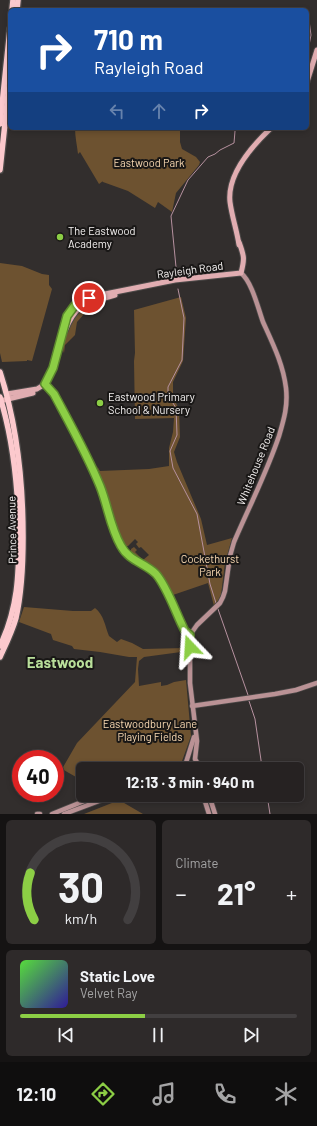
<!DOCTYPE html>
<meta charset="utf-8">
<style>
body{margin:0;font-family:Barlow,sans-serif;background:#2e2a2a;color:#f1f3f6;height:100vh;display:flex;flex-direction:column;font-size:15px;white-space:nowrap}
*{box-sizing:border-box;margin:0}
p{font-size:13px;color:#a4a4a5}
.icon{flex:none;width:22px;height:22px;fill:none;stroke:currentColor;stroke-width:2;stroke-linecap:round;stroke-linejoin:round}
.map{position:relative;height:814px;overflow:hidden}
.panel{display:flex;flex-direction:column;gap:6px;padding:6px;background:#151313;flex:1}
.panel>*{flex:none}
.top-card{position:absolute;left:8px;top:8px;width:301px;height:122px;border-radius:6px;box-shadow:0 2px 6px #0003,0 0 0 1px #423f40;background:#1a4fa0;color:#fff;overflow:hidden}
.speed{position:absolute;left:12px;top:750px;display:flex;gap:8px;font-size:20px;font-weight:700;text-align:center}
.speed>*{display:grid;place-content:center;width:52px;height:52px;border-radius:50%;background:#262222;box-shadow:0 2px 6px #0003,0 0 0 1px #423f40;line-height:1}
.speed .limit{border:6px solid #d22;background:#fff;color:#111}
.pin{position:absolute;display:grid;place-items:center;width:34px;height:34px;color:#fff;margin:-17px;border:2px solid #fff;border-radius:50%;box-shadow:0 1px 4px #0007}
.me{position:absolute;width:44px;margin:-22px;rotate:340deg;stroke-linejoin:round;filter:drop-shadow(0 0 3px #0008)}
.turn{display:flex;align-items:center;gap:14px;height:84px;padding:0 20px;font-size:18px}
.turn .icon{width:52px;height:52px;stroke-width:2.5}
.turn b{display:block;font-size:28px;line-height:34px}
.lanes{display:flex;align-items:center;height:38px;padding:0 20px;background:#0003;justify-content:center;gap:20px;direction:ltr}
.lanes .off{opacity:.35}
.big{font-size:30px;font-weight:700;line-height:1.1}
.panel .widget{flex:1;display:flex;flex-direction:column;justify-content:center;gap:6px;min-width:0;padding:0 14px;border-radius:6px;background:#2e2a2a}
.panel .dial{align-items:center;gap:0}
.dial svg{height:104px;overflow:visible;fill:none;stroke:#423f40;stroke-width:7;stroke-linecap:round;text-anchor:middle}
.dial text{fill:#f1f3f6;stroke:none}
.song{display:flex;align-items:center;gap:12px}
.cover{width:48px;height:48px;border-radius:6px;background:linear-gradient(135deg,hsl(110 70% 55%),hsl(250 70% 35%))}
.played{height:4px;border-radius:2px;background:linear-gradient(90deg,#8cce45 45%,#423f40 45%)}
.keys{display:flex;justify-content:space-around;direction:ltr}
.heat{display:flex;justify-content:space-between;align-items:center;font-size:22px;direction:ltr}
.panel .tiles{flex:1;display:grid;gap:6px;grid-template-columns:1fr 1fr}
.widget:last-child{grid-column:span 2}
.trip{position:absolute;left:76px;top:762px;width:228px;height:40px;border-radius:6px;background:#262222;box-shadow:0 2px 6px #0003,0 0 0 1px #423f40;font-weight:700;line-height:40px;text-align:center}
.menu{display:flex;height:64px;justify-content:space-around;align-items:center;background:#0f0e0e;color:#a4a4a5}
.menu .icon{width:28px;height:28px}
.menu .on{color:#8cce45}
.menu b{font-size:18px;color:#f1f3f6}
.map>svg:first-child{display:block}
.green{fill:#6d5230}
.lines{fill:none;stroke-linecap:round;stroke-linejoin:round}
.stream{stroke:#b6919f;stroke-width:1}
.secondary-casing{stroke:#4d4a49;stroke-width:6}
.primary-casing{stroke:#4d4a49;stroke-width:7}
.highway-casing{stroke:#4d4a49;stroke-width:8}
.secondary{stroke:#ba9295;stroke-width:4.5}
.primary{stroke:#e1adb1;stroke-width:5}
.highway{stroke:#fcc9cd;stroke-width:5.5}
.route-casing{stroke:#5b862d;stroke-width:10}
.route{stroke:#8cce45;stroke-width:7}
.poi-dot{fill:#8cce45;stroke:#191716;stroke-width:1.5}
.labels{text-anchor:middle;stroke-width:4;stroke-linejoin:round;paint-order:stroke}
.park-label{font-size:11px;fill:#f9d9b2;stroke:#191716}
.poi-label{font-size:11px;fill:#f6f3f2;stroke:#191716;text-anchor:start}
.street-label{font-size:11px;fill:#f6f3f2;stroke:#191716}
.district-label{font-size:15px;font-weight:bold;fill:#b9df9a;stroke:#191716}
</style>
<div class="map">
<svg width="317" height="814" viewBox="0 0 317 814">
<rect width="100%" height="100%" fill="#322e2d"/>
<g class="green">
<path d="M 75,128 L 180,128 L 180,142 L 182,149 L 196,157 L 200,162 L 199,165 L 176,193 L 172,212 L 158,202 L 155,208 L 128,191 L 103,182 L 102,180 L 103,181 L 99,184 L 80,152 L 78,154 C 77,145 75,137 75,128 Z"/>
<path d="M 0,263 L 22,266 L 42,274 L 49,275 L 49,285 L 52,289 L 32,361 L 27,360 L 27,361 L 2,362 L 0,353 Z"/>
<path d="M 181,297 L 186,318 L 183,361 L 173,382 L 173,397 L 179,409 L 180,437 L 174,452 L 177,462 L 201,519 L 207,545 L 232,538 L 225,563 L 221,595 L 219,599 L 214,606 L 208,583 L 170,596 L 163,583 L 144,563 L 131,554 L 131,549 L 134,547 L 137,550 L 135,552 L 143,560 L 149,555 L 141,547 L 139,548 L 136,544 L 138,542 L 135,539 L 128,546 L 125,546 L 123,543 L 113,520 L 112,519 L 113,517 L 112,518 L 109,507 L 110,503 L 97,466 L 100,471 L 149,469 L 169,466 L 169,448 L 173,432 L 174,418 L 135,419 L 134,361 L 135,353 L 134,310 Z"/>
<path d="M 82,310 L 85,313 L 77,322 L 75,335 L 65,345 L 64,353 C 60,343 74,316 82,310 Z"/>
<path d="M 24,607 L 73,611 L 91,611 L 95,608 C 104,615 105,626 109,636 L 117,642 L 121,639 L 132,643 L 143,649 L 185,648 L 186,652 L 182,653 L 181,652 L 144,657 L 139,661 L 138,669 L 139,686 L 161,682 L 161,686 L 167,685 L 174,682 L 186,680 L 191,736 L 181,764 L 161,769 L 83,769 L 83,781 L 62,769 L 77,743 L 135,682 L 137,657 L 129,657 L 100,652 L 74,649 L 72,646 L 53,640 L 51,634 L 19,622 Z"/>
<path d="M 119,800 L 143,814 L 84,814 L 117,801 Z"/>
</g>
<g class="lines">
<g class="stream">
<path d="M 307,56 L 311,35 L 308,13"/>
<path d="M 255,128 L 256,128"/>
<path d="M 176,267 L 171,216 L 188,180 L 208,157 L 215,154 L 220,150 L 234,143 L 235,131 L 238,128"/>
<path d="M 178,289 L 184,318 L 182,360 L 168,387 L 168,395 L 176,408 L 177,435 L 170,451 L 173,468 L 197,514 L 210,584 L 216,603"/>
<path d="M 218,609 L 248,695"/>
<path d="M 249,701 L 255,719 L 262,767"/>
<path d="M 267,795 L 270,814"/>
</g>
<g class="secondary-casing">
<g id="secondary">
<path d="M 45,384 L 54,393 C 70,424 87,454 100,486 C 108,506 110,527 121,546 C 129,561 145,563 156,574 C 168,588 176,614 185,631 L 187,633 L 190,635"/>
<path d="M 192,706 L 275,694 L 296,690 L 317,683"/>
<path d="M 184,769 L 194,737"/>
<path d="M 201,769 L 195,759 L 197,741 L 190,683 L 190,635 L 197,625 L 220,603 L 223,597 L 225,591 L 230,556 L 234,542 C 249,507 267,472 279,436 C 284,419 288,406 286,388 C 283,364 273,344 263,322 C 258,308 252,282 241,273"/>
<path d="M 203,795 L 209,814"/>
<path d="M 209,795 L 215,814"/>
<path d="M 37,814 L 40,814"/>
<path d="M 52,814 L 99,795"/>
<path d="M 64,814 L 115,795"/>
</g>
</g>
<g class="primary-casing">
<g id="primary">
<path d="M 307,82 L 317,50"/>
<path d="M 239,245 C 237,231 232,217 230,202 C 227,175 252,146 271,128"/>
<path d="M 65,331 C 77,301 87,304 115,295"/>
<path d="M 7,394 L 37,389 L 45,384 L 53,368 L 67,316 L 72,308 L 83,300 L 100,295 L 175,280 L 241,273 C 245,258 244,256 239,242"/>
<path d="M 4,400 L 33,393"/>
</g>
</g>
<g class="highway-casing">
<g id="highway">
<path d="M 12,10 L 13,0"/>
<path d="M 17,10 L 18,0"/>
<path d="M 0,124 L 10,29"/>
<path d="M 0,170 L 10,76"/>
<path d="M 0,372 C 17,425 23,481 23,537 C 23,564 22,591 16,618 C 12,632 6,644 0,657"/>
<path d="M 0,397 C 14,442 18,487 19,533 C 19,575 18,608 0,646"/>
</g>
</g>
<use href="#secondary" class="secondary"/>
<use href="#primary" class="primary"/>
<use href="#highway" class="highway"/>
</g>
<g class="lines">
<g class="route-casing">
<path id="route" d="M 89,298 L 75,305 L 67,316 L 53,368 L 45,384 L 54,394 C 70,424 87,454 100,486 C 108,506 110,527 121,546 C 129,561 145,563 156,574 C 168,588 176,614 185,631 L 190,635 L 190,647"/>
</g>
<use href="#route" class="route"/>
</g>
<g class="poi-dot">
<circle cx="60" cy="237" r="4"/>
<circle cx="100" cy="403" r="4"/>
</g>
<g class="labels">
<g class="park-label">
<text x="149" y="167">Eastwood Park</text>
<text x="210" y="563">Cockethurst<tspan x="210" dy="13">Park</tspan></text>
<text x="150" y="728">Eastwoodbury Lane<tspan x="150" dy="13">Playing Fields</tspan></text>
</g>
<g class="poi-label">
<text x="68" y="235">The Eastwood<tspan x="68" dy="13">Academy</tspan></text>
<text x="108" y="401">Eastwood Primary<tspan x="108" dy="13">School &amp; Nursery</tspan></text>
</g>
<g class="street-label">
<text transform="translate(190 270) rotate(-8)" y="4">Rayleigh Road</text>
<text transform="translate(256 466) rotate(-68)" y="4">Whitehouse Road</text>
<text transform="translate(12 530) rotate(-91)" y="4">Prince Avenue</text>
</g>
<g class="district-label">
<text x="60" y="668">Eastwood</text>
</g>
</g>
</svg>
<div class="speed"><div class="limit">40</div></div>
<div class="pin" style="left:89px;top:298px;background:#d93025"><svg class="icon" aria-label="arrive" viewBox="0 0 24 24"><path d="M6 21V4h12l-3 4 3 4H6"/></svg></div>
<svg class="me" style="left:190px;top:647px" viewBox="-20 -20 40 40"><path d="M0-17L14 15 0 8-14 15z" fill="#8cce45" stroke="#fff" stroke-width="4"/></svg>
<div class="trip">12:13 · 3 min · 940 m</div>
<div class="top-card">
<div class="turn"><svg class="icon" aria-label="right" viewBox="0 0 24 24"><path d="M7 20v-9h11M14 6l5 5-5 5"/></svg><div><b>710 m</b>Rayleigh Road</div></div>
<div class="lanes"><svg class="icon off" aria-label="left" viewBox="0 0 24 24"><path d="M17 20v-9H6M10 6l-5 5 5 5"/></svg><svg class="icon off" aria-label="ahead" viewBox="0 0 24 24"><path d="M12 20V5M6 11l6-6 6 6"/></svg><svg class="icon" aria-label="right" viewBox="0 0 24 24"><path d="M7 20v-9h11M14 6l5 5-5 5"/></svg></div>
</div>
</div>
<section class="panel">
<div class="tiles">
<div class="widget dial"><svg viewBox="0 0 100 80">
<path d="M14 69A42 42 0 1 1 86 69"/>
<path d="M14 69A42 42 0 0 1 11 33" stroke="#8cce45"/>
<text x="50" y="56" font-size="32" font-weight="700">30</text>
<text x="50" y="72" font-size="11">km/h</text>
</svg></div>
<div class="widget"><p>Climate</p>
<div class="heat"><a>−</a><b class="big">21°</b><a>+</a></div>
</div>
<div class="widget">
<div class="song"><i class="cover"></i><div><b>Static Love</b><p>Velvet Ray</p></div></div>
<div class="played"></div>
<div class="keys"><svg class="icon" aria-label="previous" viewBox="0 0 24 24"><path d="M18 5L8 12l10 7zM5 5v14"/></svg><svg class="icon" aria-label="pause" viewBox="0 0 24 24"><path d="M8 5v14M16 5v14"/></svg><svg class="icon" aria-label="next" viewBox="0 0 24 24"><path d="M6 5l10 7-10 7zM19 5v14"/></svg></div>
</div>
</div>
</section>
<nav class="menu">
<b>12:10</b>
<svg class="icon on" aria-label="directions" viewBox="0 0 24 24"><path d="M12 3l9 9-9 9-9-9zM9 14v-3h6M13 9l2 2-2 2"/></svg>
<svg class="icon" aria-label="music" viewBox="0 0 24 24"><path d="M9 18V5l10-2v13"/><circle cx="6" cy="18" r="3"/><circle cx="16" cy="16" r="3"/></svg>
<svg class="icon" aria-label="phone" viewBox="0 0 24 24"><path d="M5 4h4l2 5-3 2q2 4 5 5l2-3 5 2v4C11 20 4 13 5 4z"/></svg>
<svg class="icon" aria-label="climate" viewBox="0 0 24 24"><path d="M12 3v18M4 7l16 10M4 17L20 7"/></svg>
</nav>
